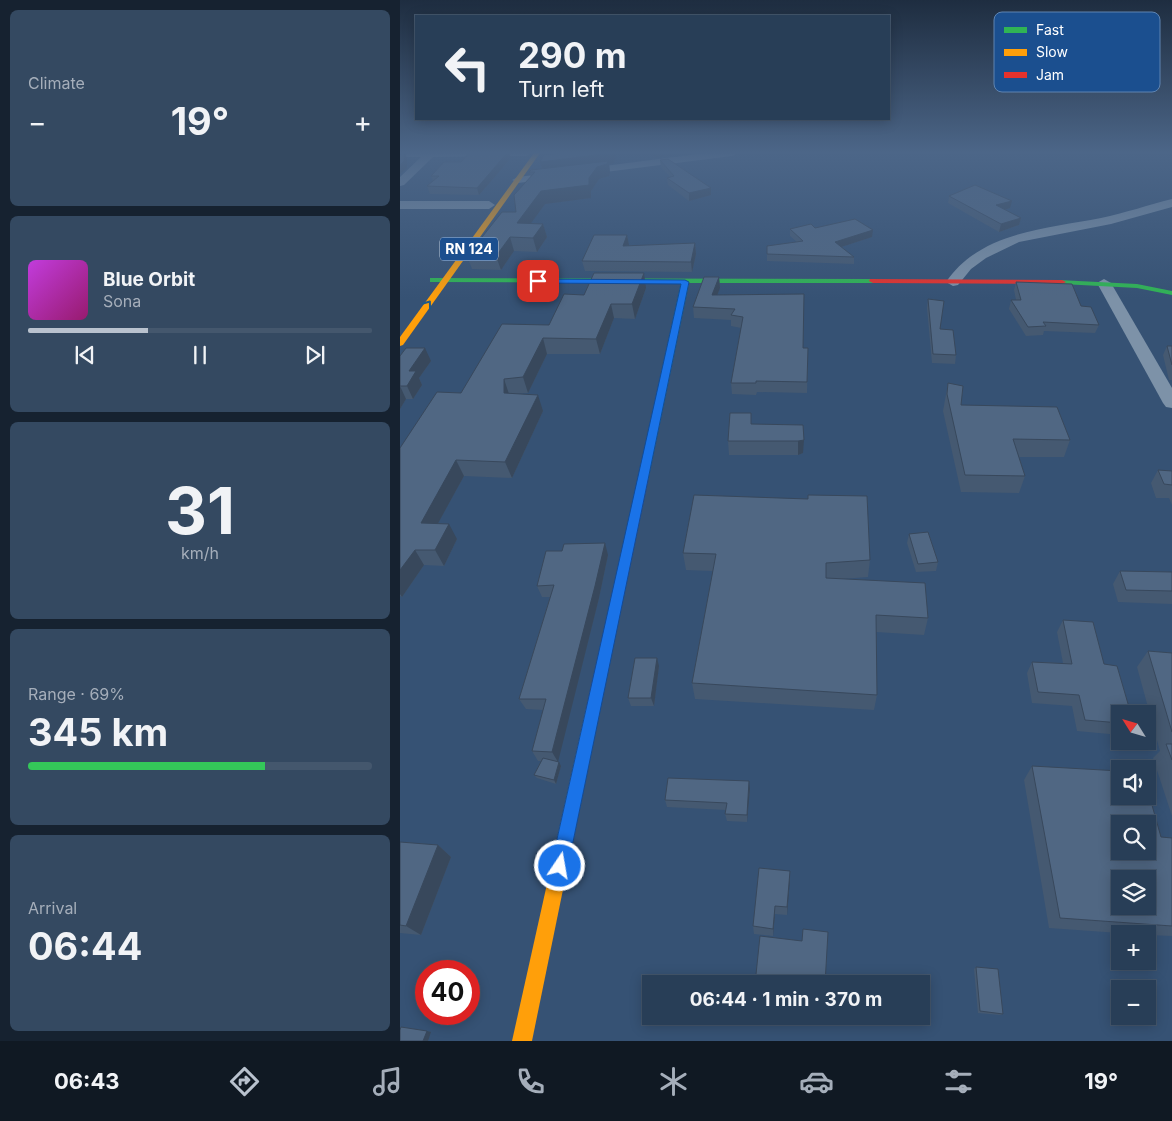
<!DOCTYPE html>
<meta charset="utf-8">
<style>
body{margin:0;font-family:Inter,sans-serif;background:#344961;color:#f1f3f6;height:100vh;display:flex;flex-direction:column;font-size:19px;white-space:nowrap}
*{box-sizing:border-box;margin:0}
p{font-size:16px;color:#a5aeba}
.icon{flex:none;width:28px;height:28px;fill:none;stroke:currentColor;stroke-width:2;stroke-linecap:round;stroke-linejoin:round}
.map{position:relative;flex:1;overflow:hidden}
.side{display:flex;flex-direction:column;gap:10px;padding:10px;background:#162230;width:400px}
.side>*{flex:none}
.guide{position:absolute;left:15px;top:15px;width:475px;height:105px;border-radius:0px;box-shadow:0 2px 12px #0003,0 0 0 1px #44576d;background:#283e57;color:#f1f3f6;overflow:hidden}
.needle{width:32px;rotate:307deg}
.buttons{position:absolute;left:711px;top:705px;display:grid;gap:10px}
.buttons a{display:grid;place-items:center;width:45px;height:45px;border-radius:0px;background:#283e57;box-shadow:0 2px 12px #0003,0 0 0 1px #44576d;font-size:25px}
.speed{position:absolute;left:15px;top:960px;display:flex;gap:10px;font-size:25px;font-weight:700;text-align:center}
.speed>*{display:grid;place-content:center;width:65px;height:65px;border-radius:50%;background:#283e57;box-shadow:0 2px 12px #0003,0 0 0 1px #44576d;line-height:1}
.speed .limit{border:8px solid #d22;background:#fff;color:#111}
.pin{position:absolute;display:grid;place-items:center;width:42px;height:42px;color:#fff;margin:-21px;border-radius:10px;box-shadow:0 2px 8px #0006}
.me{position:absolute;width:55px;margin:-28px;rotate:12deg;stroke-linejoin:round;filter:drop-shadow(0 0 4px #0008)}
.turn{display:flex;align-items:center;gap:18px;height:105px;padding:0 20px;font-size:22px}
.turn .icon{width:65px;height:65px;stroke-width:2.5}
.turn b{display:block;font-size:35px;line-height:42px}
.big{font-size:38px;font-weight:700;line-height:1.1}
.side .widget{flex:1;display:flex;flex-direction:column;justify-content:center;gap:8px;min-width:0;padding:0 18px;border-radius:8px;background:#344961}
.side .dial{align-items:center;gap:0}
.dial b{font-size:65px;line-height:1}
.song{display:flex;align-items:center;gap:15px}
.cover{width:60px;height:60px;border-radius:8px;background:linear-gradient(135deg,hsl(290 70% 55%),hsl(320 70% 35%))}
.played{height:5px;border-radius:2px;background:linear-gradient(90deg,#b9c2ce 35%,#44576d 35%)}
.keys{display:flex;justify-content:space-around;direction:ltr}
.heat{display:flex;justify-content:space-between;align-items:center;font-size:28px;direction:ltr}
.charge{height:8px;border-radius:4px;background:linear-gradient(90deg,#34c759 69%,#44576d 0)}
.trip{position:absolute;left:242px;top:975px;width:288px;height:50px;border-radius:0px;background:#283e57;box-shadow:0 2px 12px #0003,0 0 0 1px #44576d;font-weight:700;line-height:50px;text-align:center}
.tabs{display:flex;height:80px;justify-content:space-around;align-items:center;background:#101923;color:#a5aeba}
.tabs .icon{width:35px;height:35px}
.tabs .active{color:#b9c2ce}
.tabs b{font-size:22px;color:#f1f3f6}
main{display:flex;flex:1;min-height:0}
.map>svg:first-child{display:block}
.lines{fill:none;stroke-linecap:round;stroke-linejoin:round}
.street{fill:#7d92a8;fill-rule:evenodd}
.fast{fill:#30b455;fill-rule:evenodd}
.slow{fill:#ff9f0a;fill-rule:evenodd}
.jam{fill:#e5322d;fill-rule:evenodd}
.wall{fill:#455971}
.shaded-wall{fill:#38485c}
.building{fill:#506783;stroke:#38485c;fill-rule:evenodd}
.oneway{stroke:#1d5989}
.route{fill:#1a73e8;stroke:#114b97}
.labels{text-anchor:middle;stroke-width:5;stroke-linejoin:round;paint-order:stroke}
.shield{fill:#1b4f8f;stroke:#bbcadd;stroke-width:1}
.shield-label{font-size:14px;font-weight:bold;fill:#fff}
.key{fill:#1b4f8f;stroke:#5f84b1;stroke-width:1}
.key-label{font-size:14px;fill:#fff}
</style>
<main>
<section class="side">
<div class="widget"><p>Climate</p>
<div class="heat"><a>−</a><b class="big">19°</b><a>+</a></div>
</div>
<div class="widget">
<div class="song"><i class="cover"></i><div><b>Blue Orbit</b><p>Sona</p></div></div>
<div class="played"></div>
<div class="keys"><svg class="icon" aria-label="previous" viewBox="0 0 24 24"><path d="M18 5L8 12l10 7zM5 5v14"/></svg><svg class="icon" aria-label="pause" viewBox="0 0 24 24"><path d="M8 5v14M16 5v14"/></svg><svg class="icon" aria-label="next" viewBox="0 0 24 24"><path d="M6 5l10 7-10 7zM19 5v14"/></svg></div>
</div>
<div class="widget dial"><b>31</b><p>km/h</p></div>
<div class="widget"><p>Range · 69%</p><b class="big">345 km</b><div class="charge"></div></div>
<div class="widget"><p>Arrival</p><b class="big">06:44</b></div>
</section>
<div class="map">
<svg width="772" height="1041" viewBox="0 0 772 1041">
<rect width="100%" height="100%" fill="#365274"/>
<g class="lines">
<g class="street">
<path d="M 0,153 L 131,153 L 126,156 L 33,157 L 4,185 L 0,186 L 0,177 L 21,157 L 0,157 Z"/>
<path d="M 306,153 L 337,153 L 332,156 L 118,183 L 112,180 L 118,177 Z"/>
<path d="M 772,199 L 772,207 L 711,224 L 619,242 L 586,258 L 571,269 L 558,285 L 553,286 L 546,282 C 581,231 646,229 701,218 C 725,213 748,205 772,199 Z"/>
<path d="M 0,201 L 89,201 L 95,205 L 89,209 L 0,209 Z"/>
<path d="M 704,279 L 711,283 L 772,388 L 772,408 L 766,407 L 763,403 L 697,283 Z"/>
</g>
<g class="fast">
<path d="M 30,278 L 473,279 L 477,281 L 473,283 L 289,283 L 248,480 L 243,484 L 238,480 L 281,283 L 33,282 L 30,282 Z"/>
<path d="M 659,280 L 737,284 L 772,291 L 772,295 L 737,288 L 662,284 L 658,282 Z"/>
</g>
<g class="slow">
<path d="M 134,153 L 140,153 L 3,345 L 0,346 L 0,337 Z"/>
<path d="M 193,703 L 198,704 L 200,709 L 132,1041 L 112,1041 L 186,709 L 188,704 Z"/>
</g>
<g class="jam">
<path d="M 470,279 L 662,280 L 666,282 L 662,284 L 473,283 L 469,281 Z"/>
<path d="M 243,476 L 248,480 L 200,709 L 198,714 L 193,715 L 188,714 L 186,709 L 238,480 Z"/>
</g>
</g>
<g class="wall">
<path d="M 111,158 L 79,195 L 30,194 L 27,186 L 33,181 L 31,176 L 61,162 Z"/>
<path d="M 260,160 L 311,188 L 311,195 L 289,201 L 268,185 L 267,178 L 270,177 L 261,167 Z"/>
<path d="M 140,162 L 214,163 L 209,164 L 210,173 L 209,176 L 199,179 L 191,191 L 191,198 L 145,204 L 130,224 L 143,224 L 147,237 L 137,252 L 114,251 L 101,270 L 72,269 L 67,256 L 116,212 L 131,177 L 129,172 L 142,169 Z"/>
<path d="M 549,196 L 610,208 L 605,210 L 621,218 L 619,225 L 599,232 L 548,203 Z"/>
<path d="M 415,228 L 472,237 L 441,247 L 454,257 L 454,264 L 367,261 L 367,246 L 397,242 L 390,236 L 390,229 Z"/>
<path d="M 227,235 L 229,246 L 295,243 L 296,254 L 292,272 L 185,271 L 182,261 Z"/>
<path d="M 319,277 L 320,288 L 317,295 L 403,348 L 408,348 L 407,393 L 357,392 L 356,395 L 332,394 L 331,383 L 341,328 L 331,326 L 331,320 L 294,318 L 293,307 Z"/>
<path d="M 616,282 L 681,306 L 699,325 L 695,333 L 644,331 L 643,335 L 626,336 L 609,309 L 611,300 L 616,300 L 614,290 Z"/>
<path d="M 246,288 L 235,319 L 214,318 L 200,354 L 147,354 L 128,393 L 115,394 L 143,411 L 112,478 L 64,476 L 38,523 L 57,539 L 44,566 L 24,565 L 2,597 L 0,596 L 0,448 L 61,393 L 149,325 L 184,295 Z"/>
<path d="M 528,299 L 540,329 L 556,355 L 555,364 L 532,363 L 527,308 Z"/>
<path d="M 767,346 L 772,346 L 772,380 L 769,380 L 763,355 Z"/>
<path d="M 0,356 L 31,361 L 19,378 L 22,385 L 13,399 L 6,399 L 0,409 Z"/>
<path d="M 548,383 L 561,405 L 670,440 L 664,457 L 619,457 L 625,476 L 619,493 L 561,492 L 543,411 Z"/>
<path d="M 352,424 L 403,425 L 403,453 L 398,455 L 329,455 L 328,441 Z"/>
<path d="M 758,470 L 772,471 L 772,505 L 769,498 L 756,498 L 751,483 Z"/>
<path d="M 509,534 L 538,562 L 536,571 L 516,572 L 507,543 Z"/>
<path d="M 283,553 L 470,560 L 468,577 L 442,579 L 528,618 L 524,635 L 476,632 L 477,695 L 474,710 L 295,699 L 292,683 L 313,571 L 286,570 Z"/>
<path d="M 208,555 L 199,598 L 157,762 L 161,766 L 156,784 L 137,778 L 134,775 L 141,761 L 138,761 L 132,751 L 143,710 L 126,709 L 119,699 L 150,597 L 142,597 L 137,586 Z"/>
<path d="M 720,571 L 772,572 L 772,604 L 718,602 L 713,584 Z"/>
<path d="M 663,620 L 704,664 L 720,714 L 720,735 L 677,731 L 672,706 L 632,703 L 627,673 L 632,662 L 663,663 L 657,632 Z"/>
<path d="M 748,651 L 772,653 L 772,816 L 753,758 L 760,751 L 737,667 Z"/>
<path d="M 259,666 L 254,706 L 231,706 L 228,698 Z"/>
<path d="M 632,766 L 761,837 L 772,838 L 772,936 L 748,935 L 748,934 L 733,934 L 649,928 L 624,780 Z"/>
<path d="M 350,789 L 347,822 L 327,821 L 325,814 L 326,810 L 267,807 L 265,800 Z"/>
<path d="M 0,842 L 38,845 L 51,857 L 21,935 L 0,933 Z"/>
<path d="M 390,871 L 387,915 L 375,914 L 373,936 L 354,934 L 353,926 Z"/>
<path d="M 576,967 L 603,1014 L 600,1015 L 578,1013 L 574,969 Z"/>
</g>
<g class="shaded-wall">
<path d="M 5,153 L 7,159 L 7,168 L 0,174 L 0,165 Z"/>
<path d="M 107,153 L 109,153 L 111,158 L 79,195 L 77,188 Z"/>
<path d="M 212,153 L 217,153 L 214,163 L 209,164 L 210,173 L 209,176 L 199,179 L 191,191 L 191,198 L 145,204 L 121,237 L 117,223 L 141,191 L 189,178 L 143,172 L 140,162 Z"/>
<path d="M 253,153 L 291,153 L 254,158 Z"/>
<path d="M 311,188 L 311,195 L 289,201 L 289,193 Z"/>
<path d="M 612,201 L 610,208 L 595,213 L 596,205 Z"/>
<path d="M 621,218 L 619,225 L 599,232 L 601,224 Z"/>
<path d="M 143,224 L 147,237 L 137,252 L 133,238 Z"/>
<path d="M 473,230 L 472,237 L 435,249 L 435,242 Z"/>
<path d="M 227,235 L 229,245 L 225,256 L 223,246 Z"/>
<path d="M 110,237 L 114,251 L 101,270 L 96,256 Z"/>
<path d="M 295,243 L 296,254 L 292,272 L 291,262 Z"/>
<path d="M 244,273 L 246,288 L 235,319 L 232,304 Z"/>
<path d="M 319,277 L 320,288 L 313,306 L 312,295 Z"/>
<path d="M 211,304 L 214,318 L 200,354 L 196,339 Z"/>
<path d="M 143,338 L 147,354 L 128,393 L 123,377 Z"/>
<path d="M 25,348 L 31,361 L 19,378 L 22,385 L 13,399 L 7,386 L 9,371 Z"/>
<path d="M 104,379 L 109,394 L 104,393 Z"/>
<path d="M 0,386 L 6,399 L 0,409 Z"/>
<path d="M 138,395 L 143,411 L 112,478 L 105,462 Z"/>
<path d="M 404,440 L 403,453 L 398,455 L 398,441 Z"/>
<path d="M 56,460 L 64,476 L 30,538 L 21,523 Z"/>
<path d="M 49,524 L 57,539 L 44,566 L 35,550 Z"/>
<path d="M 205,543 L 208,555 L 199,598 L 158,762 L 152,752 Z"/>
<path d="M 15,550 L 24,565 L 2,597 L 0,594 L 0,570 Z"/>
<path d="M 257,658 L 259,666 L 254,706 L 251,698 Z"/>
<path d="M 159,762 L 161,766 L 156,784 L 154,780 Z"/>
<path d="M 349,781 L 350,789 L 347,822 L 347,815 Z"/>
<path d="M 38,845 L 51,857 L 21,935 L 6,926 Z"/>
<path d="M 390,871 L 390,880 L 387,915 L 387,907 Z"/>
<path d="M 375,906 L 375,914 L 373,936 L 373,929 Z"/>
<path d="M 27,1031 L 31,1032 L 28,1041 L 23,1041 Z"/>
</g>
<g class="building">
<path d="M 0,153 L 5,153 L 4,161 L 0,165 Z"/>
<path d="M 69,153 L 107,153 L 77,188 L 27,186 L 39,176 L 31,176 L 44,162 L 61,162 Z"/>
<path d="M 161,153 L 212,153 L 140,162 L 144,155 Z"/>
<path d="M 268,159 L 311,188 L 289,193 L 267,178 L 274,176 L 260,160 Z"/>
<path d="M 208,161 L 207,164 L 197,167 L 189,178 L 189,185 L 141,191 L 117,223 L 143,224 L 133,238 L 110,237 L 96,256 L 67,256 L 102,212 L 116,212 L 114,195 L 135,172 L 129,172 L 131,170 Z"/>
<path d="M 575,185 L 612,201 L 596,205 L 621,218 L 601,224 L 549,196 Z"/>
<path d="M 455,219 L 473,230 L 435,242 L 454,257 L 367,254 L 367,246 L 403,241 L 390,229 L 411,224 L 415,228 Z"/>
<path d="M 194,235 L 227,235 L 223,246 L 295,243 L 291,262 L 182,261 Z"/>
<path d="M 194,273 L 244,273 L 232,304 L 211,304 L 196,339 L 143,338 L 123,377 L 104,379 L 104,393 L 138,395 L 105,462 L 56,460 L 21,523 L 49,524 L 35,550 L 15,550 L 0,570 L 0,448 L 37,392 L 61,393 L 102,324 L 149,325 L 164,294 L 184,295 Z"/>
<path d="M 304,277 L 319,277 L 312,295 L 404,294 L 403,348 L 408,348 L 407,382 L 356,381 L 356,383 L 331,383 L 343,317 L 331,315 L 335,309 L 293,307 Z"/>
<path d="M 616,282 L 672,284 L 681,306 L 691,307 L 699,325 L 643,322 L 646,326 L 628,327 L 611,300 L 621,300 Z"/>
<path d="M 528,299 L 544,301 L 540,329 L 553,330 L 556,355 L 533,354 Z"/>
<path d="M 767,346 L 772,346 L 772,365 Z"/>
<path d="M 6,348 L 25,348 L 9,371 L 16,371 L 7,386 L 0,386 L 0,356 Z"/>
<path d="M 548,383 L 563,386 L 561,405 L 657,407 L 670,440 L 613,439 L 625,476 L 565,475 L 547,394 Z"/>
<path d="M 330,413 L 351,413 L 351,424 L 403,425 L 404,440 L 398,441 L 328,441 Z"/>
<path d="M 758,470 L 772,471 L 772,485 L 764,484 Z"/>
<path d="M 294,495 L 408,499 L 408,495 L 467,496 L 470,560 L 426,563 L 426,578 L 525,583 L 528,618 L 476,615 L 477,695 L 292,683 L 316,554 L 283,553 Z"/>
<path d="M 528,532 L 538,562 L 518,564 L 509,534 Z"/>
<path d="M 205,543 L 195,586 L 152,752 L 132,751 L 146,699 L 119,699 L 154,585 L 137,586 L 146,551 L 162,551 L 164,544 Z"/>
<path d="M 720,571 L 772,572 L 772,591 L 726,590 Z"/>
<path d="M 663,620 L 693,622 L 704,664 L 717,666 L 731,714 L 720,714 L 720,723 L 685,720 L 679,695 L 638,692 L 632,662 L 672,664 Z"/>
<path d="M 748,651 L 772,653 L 772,732 Z"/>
<path d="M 235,658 L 257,658 L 251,698 L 228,698 Z"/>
<path d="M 766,744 L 772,744 L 772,760 Z"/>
<path d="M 143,758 L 159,762 L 154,780 L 134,775 Z"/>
<path d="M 632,766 L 720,771 L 720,796 L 748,796 L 748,791 L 761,837 L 772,838 L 772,926 L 660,918 ZM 720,824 L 748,824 L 748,851 L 720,851 ZM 720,879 L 748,879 L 748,906 L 720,906 Z"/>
<path d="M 268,778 L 349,781 L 347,815 L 325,814 L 327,803 L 265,800 Z"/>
<path d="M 0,842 L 38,845 L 6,926 L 0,925 Z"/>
<path d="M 359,868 L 390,871 L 387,907 L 375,906 L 373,929 L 353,926 Z"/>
<path d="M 403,929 L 428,932 L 425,984 L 355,984 L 360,936 L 402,941 Z"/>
<path d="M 576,967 L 598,969 L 603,1014 L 580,1011 Z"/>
<path d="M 1,1027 L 27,1031 L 23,1041 L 0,1041 L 0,1030 Z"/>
</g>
<defs><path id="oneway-chevron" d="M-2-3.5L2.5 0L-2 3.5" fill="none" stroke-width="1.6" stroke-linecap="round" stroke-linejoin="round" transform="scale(1.25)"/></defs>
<use class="oneway" href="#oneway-chevron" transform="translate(28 304) rotate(-54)"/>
<linearGradient id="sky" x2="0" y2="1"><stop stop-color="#1e2d40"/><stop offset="0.51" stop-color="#4c6688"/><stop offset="1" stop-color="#4c6688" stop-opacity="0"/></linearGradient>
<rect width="772" height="299" fill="url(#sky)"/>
<path class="route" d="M 135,279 L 285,280 L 289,282 L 168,866 L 166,872 L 160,874 L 154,872 L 151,866 L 281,284 L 138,283 L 135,283 Z"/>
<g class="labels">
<rect class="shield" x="40" y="237.5" width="58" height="23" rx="4"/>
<g class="shield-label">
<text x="69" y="254">RN 124</text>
</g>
</g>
<rect x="594" y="12" width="166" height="80" rx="8" class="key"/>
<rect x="604" y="27" width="23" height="6" fill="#30b455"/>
<rect x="604" y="49" width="23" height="7" fill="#ff9f0a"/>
<rect x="604" y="72" width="23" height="6" fill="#e5322d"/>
<g class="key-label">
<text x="636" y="35">Fast</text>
<text x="636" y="57">Slow</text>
<text x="636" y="80">Jam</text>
</g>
</svg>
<div class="buttons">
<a><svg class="needle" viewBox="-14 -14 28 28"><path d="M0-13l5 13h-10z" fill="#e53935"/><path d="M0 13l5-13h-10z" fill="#a5aeba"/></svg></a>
<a><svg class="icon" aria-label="sound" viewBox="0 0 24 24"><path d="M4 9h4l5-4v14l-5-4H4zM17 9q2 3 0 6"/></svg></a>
<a><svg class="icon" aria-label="search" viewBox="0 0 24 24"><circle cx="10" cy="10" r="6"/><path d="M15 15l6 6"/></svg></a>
<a><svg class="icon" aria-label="layers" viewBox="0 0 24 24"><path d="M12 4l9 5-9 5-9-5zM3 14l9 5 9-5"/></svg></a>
<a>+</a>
<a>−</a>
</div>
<div class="speed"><div class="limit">40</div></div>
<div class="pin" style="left:138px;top:281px;background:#d93025"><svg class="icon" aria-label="arrive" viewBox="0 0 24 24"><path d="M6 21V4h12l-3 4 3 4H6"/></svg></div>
<svg class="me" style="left:160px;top:866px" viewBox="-20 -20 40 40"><circle r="17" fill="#1a73e8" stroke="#fff" stroke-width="3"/><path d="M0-11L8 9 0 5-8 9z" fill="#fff"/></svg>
<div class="trip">06:44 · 1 min · 370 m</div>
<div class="guide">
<div class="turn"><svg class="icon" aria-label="left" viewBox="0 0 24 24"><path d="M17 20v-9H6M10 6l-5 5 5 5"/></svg><div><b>290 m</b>Turn left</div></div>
</div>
</div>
</main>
<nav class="tabs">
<b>06:43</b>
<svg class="icon active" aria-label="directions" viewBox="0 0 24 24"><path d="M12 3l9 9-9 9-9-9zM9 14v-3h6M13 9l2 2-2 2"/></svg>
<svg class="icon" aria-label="music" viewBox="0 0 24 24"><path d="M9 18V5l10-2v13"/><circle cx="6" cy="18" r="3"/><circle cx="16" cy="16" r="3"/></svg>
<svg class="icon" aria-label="phone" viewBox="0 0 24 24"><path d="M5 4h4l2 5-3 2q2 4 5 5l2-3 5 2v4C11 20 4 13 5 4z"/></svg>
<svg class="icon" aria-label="climate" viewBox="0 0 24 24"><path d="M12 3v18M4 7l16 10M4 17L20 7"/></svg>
<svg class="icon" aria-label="car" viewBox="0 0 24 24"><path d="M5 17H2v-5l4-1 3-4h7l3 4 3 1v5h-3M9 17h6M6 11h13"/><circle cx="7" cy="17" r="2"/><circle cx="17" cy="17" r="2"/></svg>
<svg class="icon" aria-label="filters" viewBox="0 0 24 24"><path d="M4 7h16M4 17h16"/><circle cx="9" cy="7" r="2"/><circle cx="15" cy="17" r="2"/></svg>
<b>19°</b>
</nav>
